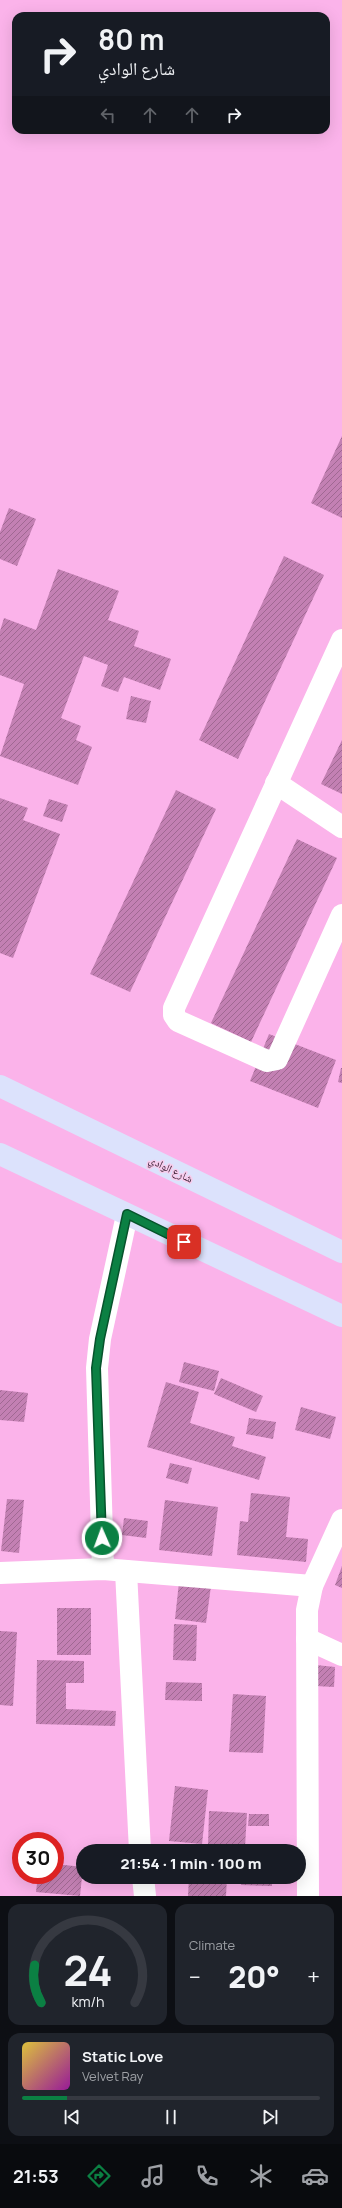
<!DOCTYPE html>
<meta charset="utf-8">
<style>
body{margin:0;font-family:Manrope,"Noto Naskh Arabic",sans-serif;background:#20242c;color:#f1f3f6;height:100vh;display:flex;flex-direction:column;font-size:15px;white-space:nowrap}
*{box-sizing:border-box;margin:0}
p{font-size:13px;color:#9ea1a6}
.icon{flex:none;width:22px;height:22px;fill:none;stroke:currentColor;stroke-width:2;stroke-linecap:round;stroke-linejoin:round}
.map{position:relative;height:1896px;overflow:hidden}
.details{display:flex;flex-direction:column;gap:8px;padding:8px;background:#0d0f14;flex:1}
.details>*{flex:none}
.top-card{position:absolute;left:12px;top:12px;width:318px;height:122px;border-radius:12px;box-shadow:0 4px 16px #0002;background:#171b24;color:#f1f3f6;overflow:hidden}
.speed{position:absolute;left:12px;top:1832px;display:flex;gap:8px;font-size:20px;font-weight:700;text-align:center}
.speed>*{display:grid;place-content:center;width:52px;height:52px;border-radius:50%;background:#171b24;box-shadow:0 4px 16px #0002;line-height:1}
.speed .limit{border:6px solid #d22;background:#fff;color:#111}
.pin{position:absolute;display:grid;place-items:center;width:34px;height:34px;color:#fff;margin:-17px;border-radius:8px;box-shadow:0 2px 6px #0006}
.me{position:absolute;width:44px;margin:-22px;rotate:358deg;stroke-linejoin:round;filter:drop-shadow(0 0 3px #0008)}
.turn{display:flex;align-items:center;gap:14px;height:84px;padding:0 20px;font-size:18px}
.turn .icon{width:52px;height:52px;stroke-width:2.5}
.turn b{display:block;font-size:28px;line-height:34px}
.lanes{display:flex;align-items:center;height:38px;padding:0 20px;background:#0003;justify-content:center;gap:20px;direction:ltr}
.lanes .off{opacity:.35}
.big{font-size:30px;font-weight:800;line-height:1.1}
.details .tile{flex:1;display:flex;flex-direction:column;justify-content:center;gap:6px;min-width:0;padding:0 14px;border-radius:12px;background:#20242c}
.details .dial{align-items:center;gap:0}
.dial svg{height:104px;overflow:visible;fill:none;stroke:#363941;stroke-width:7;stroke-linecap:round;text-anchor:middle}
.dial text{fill:#f1f3f6;stroke:none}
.song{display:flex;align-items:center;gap:12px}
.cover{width:48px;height:48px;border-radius:6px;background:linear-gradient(135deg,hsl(50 70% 55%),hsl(300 70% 35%))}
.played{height:4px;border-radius:2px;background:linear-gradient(90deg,#0b8043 15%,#363941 15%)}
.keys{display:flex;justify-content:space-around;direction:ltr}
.heat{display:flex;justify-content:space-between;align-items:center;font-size:22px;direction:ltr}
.details .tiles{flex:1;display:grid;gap:8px;grid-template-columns:1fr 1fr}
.tile:last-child{grid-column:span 2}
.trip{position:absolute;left:76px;top:1844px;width:230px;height:40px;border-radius:20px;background:#171b24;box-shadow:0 4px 16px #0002;font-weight:800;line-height:40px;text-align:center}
.tab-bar{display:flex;height:64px;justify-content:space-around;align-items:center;background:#090b0e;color:#9ea1a6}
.tab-bar .icon{width:28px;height:28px}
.tab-bar .current{color:#0b8043}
.tab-bar b{font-size:18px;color:#f1f3f6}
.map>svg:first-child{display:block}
.building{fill:url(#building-hatch)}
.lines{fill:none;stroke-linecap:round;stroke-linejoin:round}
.minor{stroke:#fff;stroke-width:22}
.major{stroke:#dce2fc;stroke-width:22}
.route-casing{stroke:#07532c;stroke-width:10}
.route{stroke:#0b8043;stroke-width:7}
.labels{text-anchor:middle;stroke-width:3;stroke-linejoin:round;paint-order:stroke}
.street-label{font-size:11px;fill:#3d2237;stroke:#f7ccec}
</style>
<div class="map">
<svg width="342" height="1896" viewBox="0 0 342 1896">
<defs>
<pattern id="building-hatch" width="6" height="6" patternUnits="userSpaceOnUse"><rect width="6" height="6" fill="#c380b3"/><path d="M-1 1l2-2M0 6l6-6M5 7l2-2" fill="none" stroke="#a06892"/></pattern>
</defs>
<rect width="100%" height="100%" fill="#fbb3ea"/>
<g class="building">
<path d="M 342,436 L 342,518 L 311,503 Z"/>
<path d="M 9,508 L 36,519 L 17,566 L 0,559 L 0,532 Z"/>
<path d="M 284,556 L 324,575 L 238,759 L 199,740 Z"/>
<path d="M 58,569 L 119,591 L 108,620 L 139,631 L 134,646 L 171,659 L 160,690 L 124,677 L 118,692 L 101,686 L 108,665 L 84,656 L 61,718 L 81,726 L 76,740 L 92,747 L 78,785 L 0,756 L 24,684 L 0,675 L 0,631 L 4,618 L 36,630 Z"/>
<path d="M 131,696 L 151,701 L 146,723 L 126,719 Z"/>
<path d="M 342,740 L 342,794 L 321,784 Z"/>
<path d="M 176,790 L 216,809 L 130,992 L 90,974 Z"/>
<path d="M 0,798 L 28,808 L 23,820 L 60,834 L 13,958 L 0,953 Z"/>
<path d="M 49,799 L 68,805 L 62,822 L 43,816 Z"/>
<path d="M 297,839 L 337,858 L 251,1042 L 211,1023 Z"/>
<path d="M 269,1034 L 336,1060 L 318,1108 L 250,1081 Z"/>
<path d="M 341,1068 L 342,1068 L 342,1083 L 338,1082 Z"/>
<path d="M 184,1362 L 219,1371 L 214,1391 L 179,1382 Z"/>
<path d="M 221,1378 L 263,1396 L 256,1412 L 214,1394 Z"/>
<path d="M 166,1382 L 199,1392 L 190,1423 L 235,1437 L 232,1446 L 266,1457 L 259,1480 L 147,1447 Z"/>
<path d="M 0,1390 L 28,1393 L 24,1422 L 0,1420 Z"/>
<path d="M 301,1407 L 336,1417 L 330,1439 L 295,1430 Z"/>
<path d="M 249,1418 L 276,1422 L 273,1439 L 246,1434 Z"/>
<path d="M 170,1463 L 192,1468 L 188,1484 L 166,1478 Z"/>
<path d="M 251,1493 L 290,1497 L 286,1537 L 308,1539 L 306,1562 L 237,1555 L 240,1521 L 248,1522 Z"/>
<path d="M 7,1499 L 24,1500 L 19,1553 L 1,1551 Z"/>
<path d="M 165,1500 L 218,1507 L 212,1556 L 159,1550 Z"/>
<path d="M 124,1518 L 148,1521 L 146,1538 L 122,1535 Z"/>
<path d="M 342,1566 L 342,1588 L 335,1585 Z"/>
<path d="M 179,1582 L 211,1586 L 206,1623 L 175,1619 Z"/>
<rect x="57" y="1608" width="34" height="47"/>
<path d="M 174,1624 L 197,1625 L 196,1661 L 173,1660 Z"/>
<path d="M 0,1631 L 17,1632 L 13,1706 L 0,1705 Z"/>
<path d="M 37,1660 L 84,1661 L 84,1683 L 66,1683 L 66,1709 L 116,1711 L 115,1726 L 36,1724 Z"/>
<path d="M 316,1665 L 335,1667 L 334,1687 L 315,1686 Z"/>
<path d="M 166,1682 L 202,1683 L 202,1701 L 165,1700 Z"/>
<path d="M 233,1694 L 266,1696 L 263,1753 L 229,1752 Z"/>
<path d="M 175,1786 L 208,1790 L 202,1844 L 169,1841 Z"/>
<path d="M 209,1811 L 247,1813 L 245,1847 L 208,1846 Z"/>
<path d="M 249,1814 L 269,1814 L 269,1826 L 248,1826 Z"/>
<path d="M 55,1864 L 83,1867 L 80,1896 L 36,1892 L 38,1875 L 55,1875 Z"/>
<path d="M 189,1877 L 227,1877 L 226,1896 L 188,1896 Z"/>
<path d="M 242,1877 L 272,1877 L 272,1886 L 241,1885 Z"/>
</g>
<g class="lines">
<g class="minor">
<path d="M 342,640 L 174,1008 L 174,1015 L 178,1021 L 267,1061 L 277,1059 L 342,915"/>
<path d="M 276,783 L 342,827"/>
<path d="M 103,1569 L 97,1368 L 100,1339 L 127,1215"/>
<path d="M 126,1571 L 140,1851"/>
<path d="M 0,1573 L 103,1569 L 312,1586"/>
<path d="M 307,1639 L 342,1655"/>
<path d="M 143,1877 L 145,1896"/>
<path d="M 308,1896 L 307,1610 L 312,1586 L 342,1520"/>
</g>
<g class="major">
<path d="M 0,1086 L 342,1252"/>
<path d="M 0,1154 L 342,1316"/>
</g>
</g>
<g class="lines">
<g class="route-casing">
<path id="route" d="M 102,1538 L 96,1368 L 100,1339 L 127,1214 L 184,1242"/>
</g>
<use href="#route" class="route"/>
</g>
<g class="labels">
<g class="street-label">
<text transform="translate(171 1169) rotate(26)" y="4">شارع الوادي</text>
</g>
</g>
</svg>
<div class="speed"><div class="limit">30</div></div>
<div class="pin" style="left:184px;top:1242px;background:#d93025"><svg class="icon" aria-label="arrive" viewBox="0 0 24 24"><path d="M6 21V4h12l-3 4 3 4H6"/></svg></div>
<svg class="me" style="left:102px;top:1538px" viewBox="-20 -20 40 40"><circle r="17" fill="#0b8043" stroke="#fff" stroke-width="3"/><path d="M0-11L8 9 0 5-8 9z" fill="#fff"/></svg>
<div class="trip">21:54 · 1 min · 100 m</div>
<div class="top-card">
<div class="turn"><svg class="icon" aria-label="right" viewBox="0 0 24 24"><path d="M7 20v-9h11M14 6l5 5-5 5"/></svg><div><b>80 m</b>شارع الوادي</div></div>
<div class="lanes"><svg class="icon off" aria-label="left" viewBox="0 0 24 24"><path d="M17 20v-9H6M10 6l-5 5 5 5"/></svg><svg class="icon off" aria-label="ahead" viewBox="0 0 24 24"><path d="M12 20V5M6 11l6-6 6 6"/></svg><svg class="icon off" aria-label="ahead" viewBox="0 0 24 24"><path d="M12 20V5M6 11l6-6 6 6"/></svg><svg class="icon" aria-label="right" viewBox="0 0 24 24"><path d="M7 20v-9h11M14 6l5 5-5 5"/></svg></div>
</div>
</div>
<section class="details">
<div class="tiles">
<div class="tile dial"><svg viewBox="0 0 100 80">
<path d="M14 69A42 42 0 1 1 86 69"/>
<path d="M14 69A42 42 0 0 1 9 40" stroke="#0b8043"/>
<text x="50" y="56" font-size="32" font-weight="700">24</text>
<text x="50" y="72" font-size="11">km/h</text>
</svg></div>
<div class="tile"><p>Climate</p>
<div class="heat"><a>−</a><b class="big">20°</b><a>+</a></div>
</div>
<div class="tile">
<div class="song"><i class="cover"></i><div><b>Static Love</b><p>Velvet Ray</p></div></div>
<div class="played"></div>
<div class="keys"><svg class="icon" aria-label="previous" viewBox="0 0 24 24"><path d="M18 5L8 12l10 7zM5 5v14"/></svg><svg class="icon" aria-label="pause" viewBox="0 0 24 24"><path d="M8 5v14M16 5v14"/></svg><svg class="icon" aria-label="next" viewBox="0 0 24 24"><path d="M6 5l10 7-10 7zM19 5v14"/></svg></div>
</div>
</div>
</section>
<nav class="tab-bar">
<b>21:53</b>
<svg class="icon current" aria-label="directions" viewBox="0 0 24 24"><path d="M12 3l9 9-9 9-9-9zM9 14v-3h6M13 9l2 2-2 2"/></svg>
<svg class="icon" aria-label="music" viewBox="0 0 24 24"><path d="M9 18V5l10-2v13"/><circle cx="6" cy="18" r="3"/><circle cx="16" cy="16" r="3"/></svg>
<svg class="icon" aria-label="phone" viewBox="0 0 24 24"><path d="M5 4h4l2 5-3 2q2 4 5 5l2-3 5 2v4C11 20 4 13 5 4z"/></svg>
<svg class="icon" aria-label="climate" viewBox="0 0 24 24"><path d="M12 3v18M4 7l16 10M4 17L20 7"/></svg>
<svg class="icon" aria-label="car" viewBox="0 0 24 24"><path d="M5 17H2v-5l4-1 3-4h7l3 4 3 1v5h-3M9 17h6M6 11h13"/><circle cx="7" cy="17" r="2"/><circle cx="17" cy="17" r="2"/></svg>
</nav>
